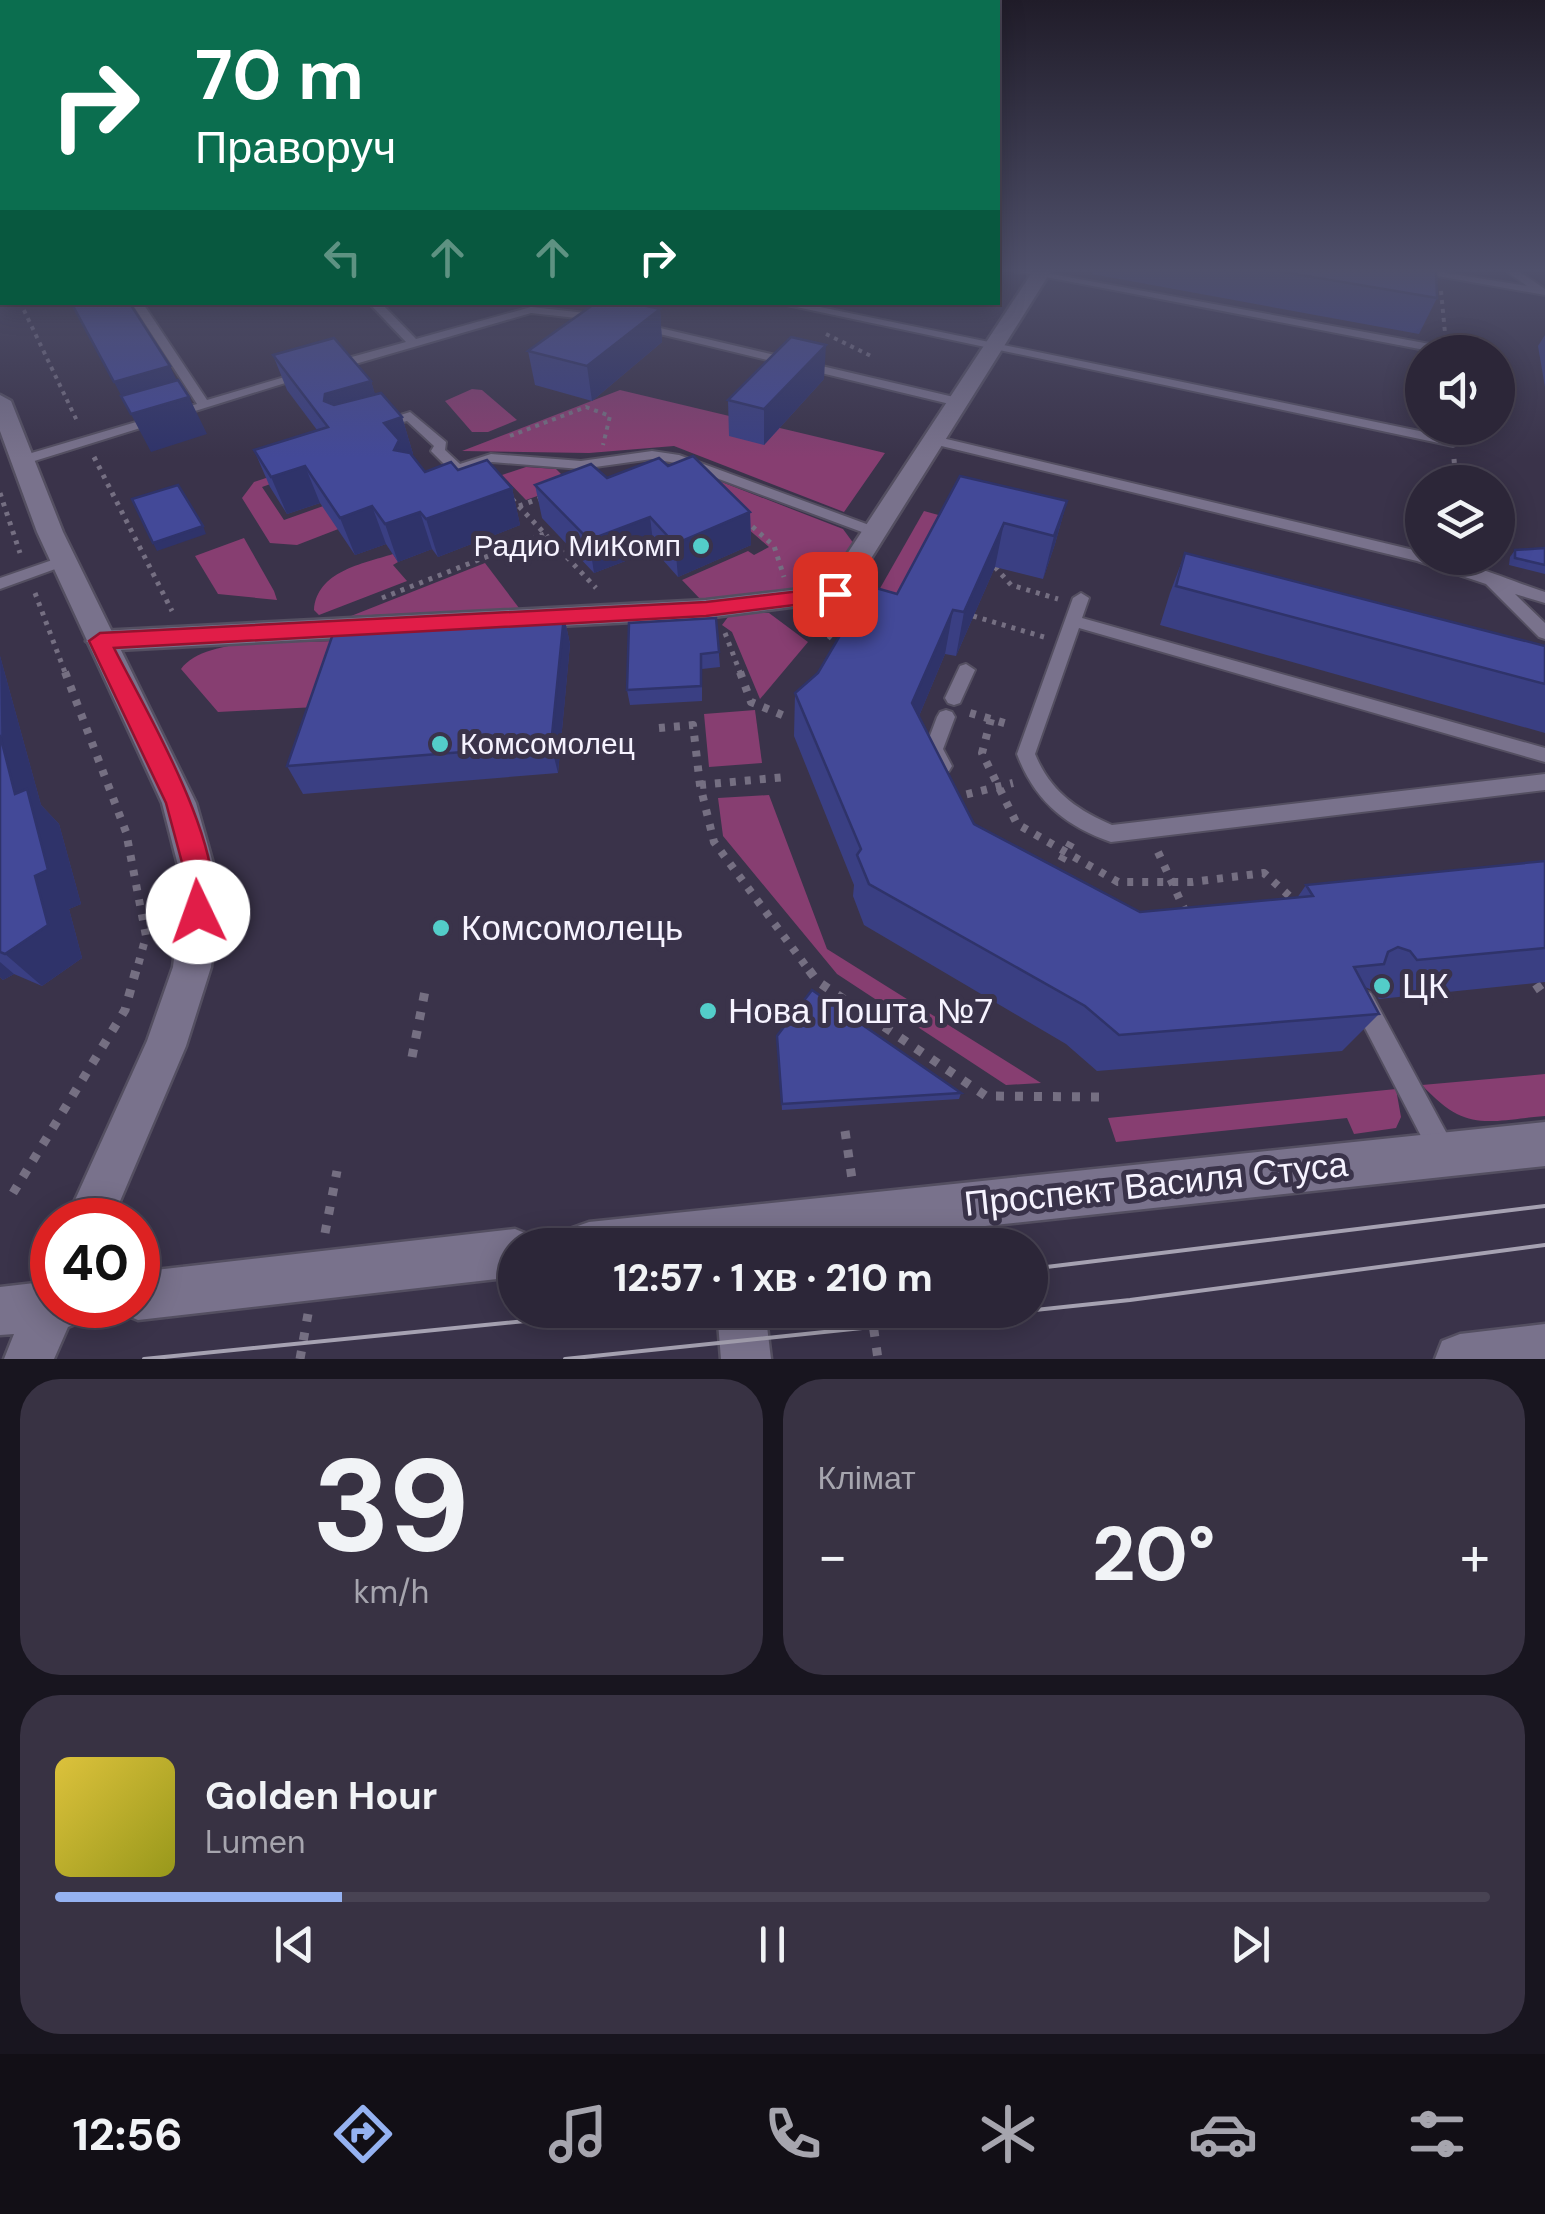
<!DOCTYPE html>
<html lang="uk">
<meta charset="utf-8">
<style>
body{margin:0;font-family:"DM Sans",sans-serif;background:#383243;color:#f1f3f6;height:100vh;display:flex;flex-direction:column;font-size:38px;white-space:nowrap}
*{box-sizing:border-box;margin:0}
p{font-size:32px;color:#a6a5ae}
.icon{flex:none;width:55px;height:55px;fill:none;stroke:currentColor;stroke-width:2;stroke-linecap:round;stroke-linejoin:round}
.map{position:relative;height:1359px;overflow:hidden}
.drawer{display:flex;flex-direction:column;gap:20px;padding:20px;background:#18151f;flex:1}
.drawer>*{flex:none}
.guide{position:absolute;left:0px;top:0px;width:1000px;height:305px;box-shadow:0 5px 25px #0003,0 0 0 2px #484353;background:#0b6e4f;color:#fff;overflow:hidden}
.fabs{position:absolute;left:1405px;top:335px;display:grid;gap:20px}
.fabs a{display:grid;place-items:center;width:110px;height:110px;border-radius:50%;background:#2c2638;box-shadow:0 5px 25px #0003,0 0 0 2px #484353;font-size:50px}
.speed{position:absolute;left:30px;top:1198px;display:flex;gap:20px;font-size:50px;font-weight:700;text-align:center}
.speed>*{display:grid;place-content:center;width:130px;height:130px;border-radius:50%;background:#2c2638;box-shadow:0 5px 25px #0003,0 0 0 2px #484353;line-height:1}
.speed .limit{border:15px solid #d22;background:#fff;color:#111}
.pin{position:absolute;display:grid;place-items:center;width:85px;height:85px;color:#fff;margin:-42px;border-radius:20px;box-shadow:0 5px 15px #0006}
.me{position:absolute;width:110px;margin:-55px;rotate:357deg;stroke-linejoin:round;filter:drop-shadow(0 0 8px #0008)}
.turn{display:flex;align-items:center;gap:35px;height:210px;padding:0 30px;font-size:45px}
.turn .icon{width:130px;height:130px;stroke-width:2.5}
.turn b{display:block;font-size:70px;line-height:85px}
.lanes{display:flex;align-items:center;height:95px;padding:0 30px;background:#0003;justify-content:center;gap:50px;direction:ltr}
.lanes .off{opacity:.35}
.big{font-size:75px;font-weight:800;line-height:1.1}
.drawer .widget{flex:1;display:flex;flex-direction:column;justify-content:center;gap:15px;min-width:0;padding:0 35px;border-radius:40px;background:#383243}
.drawer .dial{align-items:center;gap:0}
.dial b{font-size:130px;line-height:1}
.song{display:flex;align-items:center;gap:30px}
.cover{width:120px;height:120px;border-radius:15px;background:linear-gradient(135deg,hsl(50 70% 55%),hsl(60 70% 35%))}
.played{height:10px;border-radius:5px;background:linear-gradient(90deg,#95b2f1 20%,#484353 20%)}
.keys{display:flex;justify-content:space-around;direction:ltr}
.heat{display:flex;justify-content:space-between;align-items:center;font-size:55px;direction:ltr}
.drawer .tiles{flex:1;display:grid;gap:20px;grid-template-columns:1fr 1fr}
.widget:last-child{grid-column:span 2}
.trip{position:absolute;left:498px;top:1228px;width:550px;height:100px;border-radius:50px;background:#2c2638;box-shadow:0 5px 25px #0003,0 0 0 2px #484353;font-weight:800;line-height:100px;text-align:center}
.tabs{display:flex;height:160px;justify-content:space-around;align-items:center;background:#120f16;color:#a6a5ae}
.tabs .icon{width:70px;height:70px}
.tabs .on{color:#95b2f1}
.tabs b{font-size:45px;color:#f1f3f6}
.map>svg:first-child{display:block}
.green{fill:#873e71}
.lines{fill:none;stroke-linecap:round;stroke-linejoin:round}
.lane-casing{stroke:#544f61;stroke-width:4}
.street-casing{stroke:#544f61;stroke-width:5}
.secondary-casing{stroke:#544f61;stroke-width:5}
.path-far3{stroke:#756f82;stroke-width:4;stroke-dasharray:4 5;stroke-linecap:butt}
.path-far2{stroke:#756f82;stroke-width:5;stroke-dasharray:4 6;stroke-linecap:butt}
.path-far1{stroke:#756f82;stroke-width:8;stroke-dasharray:6 9;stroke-linecap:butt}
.path{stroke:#756f82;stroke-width:9;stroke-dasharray:8 11;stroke-linecap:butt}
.lane{fill:#79728c;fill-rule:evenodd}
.street{fill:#79728c;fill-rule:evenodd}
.secondary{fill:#79728c;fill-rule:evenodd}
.tram{stroke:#a6a2b2;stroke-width:4}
.wall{fill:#3a3f83}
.shaded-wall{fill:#2f336a}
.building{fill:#434998;stroke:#2f336a;stroke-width:2.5}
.route{fill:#e11d48;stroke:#92132f;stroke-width:2.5}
.poi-dot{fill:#53cdc9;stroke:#3a334a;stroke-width:4}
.labels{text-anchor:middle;stroke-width:10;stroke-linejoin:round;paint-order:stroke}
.poi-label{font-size:30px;fill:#f6f3ff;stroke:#3a334a;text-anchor:end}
.near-poi-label{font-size:35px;fill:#f6f3ff;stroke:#3a334a;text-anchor:start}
.near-street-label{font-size:35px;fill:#f6f3ff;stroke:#3a334a}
</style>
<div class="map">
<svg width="1545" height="1359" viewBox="0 0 1545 1359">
<rect width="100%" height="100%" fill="#3a334a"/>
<g class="green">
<path d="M 472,389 L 482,390 L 517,420 L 488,432 L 472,432 L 445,401 Z"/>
<path d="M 620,390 L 885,453 L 844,512 L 674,446 L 589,453 L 462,451 Z"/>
<path d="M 323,459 L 327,464 L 262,487 L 284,520 L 343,499 L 359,521 L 297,545 L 270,543 L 242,498 L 254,482 Z"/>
<path d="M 526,467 L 556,469 L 571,484 L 526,500 L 502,475 Z"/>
<path d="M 714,479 L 843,529 L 854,544 L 821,585 L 702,601 L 682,580 L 748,551 L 754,555 L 769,547 L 695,483 Z"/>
<path d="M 924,511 L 942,516 L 884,626 L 862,620 Z"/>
<path d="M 244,538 L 274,591 L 277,600 L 218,594 L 195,556 Z"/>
<path d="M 393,554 L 398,562 L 393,565 L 407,581 L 319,615 L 314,610 C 317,571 362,564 393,554 Z"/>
<path d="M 485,563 L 519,608 L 351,616 Z"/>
<path d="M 731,613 L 769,613 L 808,642 L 760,699 L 732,632 L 722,625 Z"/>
<path d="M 337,641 L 316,707 L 218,712 L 181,669 C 206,635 295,643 337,641 Z"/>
<path d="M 755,710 L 762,763 L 709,767 L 704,714 Z"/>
<path d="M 769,795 L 827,949 L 1041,1083 L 1006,1085 L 837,974 L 723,836 L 718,798 Z"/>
<path d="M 1545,1074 L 1545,1116 C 1486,1121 1466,1133 1422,1085 Z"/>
<path d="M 1396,1089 L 1401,1117 L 1396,1128 L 1354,1134 L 1347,1118 L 1116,1142 L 1108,1118 Z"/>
</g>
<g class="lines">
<g class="lane-casing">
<g id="lane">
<path d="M 999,268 L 1019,268 L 1446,347 L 1452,351 L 1435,352 Z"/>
<path d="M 1393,268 L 1415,268 L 1527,286 L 1502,268 L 1514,268 L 1545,289 L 1545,295 Z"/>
<path d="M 131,302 L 142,302 L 207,400 L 305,371 L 311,375 L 28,463 L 18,463 L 18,457 L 197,404 Z"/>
<path d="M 368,302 L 380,302 L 416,339 L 531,307 L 604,315 L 610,318 L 604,321 L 531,313 L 338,369 L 330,369 L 330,363 L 406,342 Z"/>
<path d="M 773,302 L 796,302 L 1453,438 L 1460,442 L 1453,446 Z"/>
<path d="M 639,323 L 958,398 L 964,402 L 958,406 L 635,328 L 633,326 Z"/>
<path d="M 410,412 L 446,442 L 445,450 L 460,464 L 491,454 L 581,461 L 652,451 L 679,455 L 880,529 L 882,532 L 880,535 L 870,535 L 676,463 L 652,459 L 581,469 L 492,462 L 444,479 L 434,479 L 434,473 L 448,468 L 431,451 L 434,446 L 407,421 L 383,427 L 376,423 Z"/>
<path d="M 934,436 L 1422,552 L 1422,558 C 1463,558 1507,580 1545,592 L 1545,603 L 1515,594 L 1545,623 L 1545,639 L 1539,637 L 1486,584 L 1417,561 L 929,443 L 929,437 Z"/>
<path d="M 64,556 L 72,561 L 69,564 L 0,589 L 0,578 Z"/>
<path d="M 1081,593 L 1089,598 L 1082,618 L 1545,748 L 1545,762 L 1079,628 L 1035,754 C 1050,791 1077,810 1112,825 L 1545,774 L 1545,790 L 1111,842 C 1065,826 1034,800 1017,754 L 1073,598 Z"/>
<path d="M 966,664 L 975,670 L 960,703 L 954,705 L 948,703 L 945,698 L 960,666 Z"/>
<path d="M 946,710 L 952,712 L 955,717 L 943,749 L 952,766 L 949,771 L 935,771 L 925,749 L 937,717 L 940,712 Z"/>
<path d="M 1363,990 L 1371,993 L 1453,1145 L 1457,1154 L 1453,1163 L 1444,1167 L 1435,1163 L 1351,1001 L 1355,993 Z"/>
</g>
</g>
<g class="street-casing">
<path id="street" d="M 1035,268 L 1053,268 L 845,600 L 706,618 L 100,651 L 86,641 L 100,631 L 706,600 L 826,586 Z"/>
</g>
<g class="secondary-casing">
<g id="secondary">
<path d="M 0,395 L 11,401 L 63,532 L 196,803 L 219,885 L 211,967 L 186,1046 L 112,1220 L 66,1220 L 147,1041 L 173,967 L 183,885 L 162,803 L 37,532 L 0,431 Z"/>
<path d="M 1545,1122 L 1545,1166 L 808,1245 L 566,1245 L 572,1228 L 589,1222 Z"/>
<path d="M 515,1229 L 532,1236 L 535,1245 L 515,1245 L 515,1277 L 138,1320 L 121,1313 L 117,1305 L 138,1305 L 138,1272 Z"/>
<path d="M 52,1281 L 52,1305 L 87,1305 L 80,1322 L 68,1327 L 54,1359 L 4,1359 L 14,1334 L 0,1335 L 0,1287 Z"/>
<path d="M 717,1310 L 765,1310 L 771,1359 L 721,1359 Z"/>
<path d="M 1545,1324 L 1545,1359 L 1435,1359 L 1442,1341 L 1460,1334 Z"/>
</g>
</g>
<g class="path-far3">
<path d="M 1441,291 L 1445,333"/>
<path d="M 20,302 L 78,423"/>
<path d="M 826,334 L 873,357"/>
<path d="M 510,436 L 586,407 L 610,416 L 603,445"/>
</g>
<g class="path-far2">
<path d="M 94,457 L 172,611"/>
<path d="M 1454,459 L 1456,482"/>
<path d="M 0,493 L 20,553"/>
<path d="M 512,499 L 596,588"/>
<path d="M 519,506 L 541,498"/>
<path d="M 745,520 L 774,546 L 784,577"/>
<path d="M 995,567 L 1011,585 L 1058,599"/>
<path d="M 35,593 L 66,675"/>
<path d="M 382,598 L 544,534"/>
<path d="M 973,616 L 1044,637"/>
<path d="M 813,623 L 837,643"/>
<path d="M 725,633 L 741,675"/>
</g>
<g class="path-far1">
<path d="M 65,672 L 126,832 L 146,936 L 136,973"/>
<path d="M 740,672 L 751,702 L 787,717"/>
<path d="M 970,713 L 1011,725"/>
<path d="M 991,719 L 982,753 L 1017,824 L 1118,882 L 1192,882 L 1264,873 L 1296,902"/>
<path d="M 659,728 L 693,725 L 700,785 L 714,842 L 811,973"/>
<path d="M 700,785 L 785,777"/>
<path d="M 952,798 L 1013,783"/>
<path d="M 1158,852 L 1186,913"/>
<path d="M 1054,874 L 1072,841"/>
</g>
<g class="path">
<path d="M 809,970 L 817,981 L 986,1096 L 1102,1097"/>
<path d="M 1536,984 L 1545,997"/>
<path d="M 412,1057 L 425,991"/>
<path d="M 845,1131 L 852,1179"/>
<path d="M 13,1193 L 125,1010 L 136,970"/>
<path d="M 325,1233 L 337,1171"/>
<path d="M 871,1310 L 878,1359"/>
<path d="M 300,1359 L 308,1314"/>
</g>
<use href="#lane" class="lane"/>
<use href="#street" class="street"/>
<use href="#secondary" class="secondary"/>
<g class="tram">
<path d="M 1030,1269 L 1545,1206"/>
<path d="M 144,1359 L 636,1310"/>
<path d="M 565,1359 L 1130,1300 L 1545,1245"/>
</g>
</g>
<g class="wall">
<path d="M 1093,268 L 1436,268 L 1437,298 L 1419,334 L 1092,274 Z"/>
<path d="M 660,309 L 662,342 L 592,401 L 535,385 L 528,351 Z"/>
<path d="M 1545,335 L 1545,387 L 1538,346 Z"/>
<path d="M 273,355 L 371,381 L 375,395 L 402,417 L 413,454 L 411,455 L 425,472 L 458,470 L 512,488 L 520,525 L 438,557 L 432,549 L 398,562 L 386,544 L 355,555 L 320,503 L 287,514 L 270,487 L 254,450 L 317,430 L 287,390 Z"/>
<path d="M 824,379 L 764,445 L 729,436 L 728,400 Z"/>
<path d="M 668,466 L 750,512 L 751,545 L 678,577 L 654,550 L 594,573 L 542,518 L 535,485 L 607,478 Z"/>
<path d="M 960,476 L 1067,501 L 1055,544 L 1043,579 L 995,567 L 956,656 L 945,654 L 919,716 L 974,824 L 1140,912 L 1297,898 L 1306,885 L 1545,861 L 1545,982 L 1379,999 L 1372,990 L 1365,987 L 1379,1014 L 1342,1051 L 1097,1071 L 1066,1044 L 864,925 L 853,896 L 854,885 L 794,736 L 795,693 L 818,673 L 897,594 Z"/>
<path d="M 1545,548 L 1545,574 L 1509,565 L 1510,557 L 1515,550 Z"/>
<path d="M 1185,553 L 1545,646 L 1545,733 L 1160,625 L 1170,593 Z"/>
<path d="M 564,616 L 570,644 L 558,773 L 303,794 L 287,766 Z"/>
<path d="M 716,618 L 720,667 L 702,669 L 702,701 L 630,705 L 627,690 Z"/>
<path d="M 0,656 L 41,805 L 59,824 L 81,904 L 69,909 L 82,958 L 42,986 L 14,974 L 3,980 L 0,977 Z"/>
<path d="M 777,1036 L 961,1093 L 959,1099 L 782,1110 Z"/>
</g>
<g class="shaded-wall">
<path d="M 660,309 L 662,342 L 592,401 L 587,366 Z"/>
<path d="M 826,345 L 824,379 L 764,445 L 764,409 Z"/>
<path d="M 170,366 L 185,398 L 189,397 L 207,434 L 151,452 L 114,382 Z"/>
<path d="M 371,381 L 382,417 L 338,430 L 324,401 L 325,394 Z"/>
<path d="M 402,417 L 413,454 L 404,457 L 406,487 L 384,423 Z"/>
<path d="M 305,466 L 320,503 L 287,514 L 271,477 Z"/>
<path d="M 512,488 L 520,525 L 438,557 L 426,519 Z"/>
<path d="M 1067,501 L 1055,544 L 1043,579 L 1054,536 Z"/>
<path d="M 372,506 L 386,544 L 355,555 L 340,518 Z"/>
<path d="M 420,512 L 432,549 L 398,562 L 385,524 Z"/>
<path d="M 750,512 L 751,545 L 678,577 L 675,544 Z"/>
<path d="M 650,517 L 654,550 L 594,573 L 589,540 Z"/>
<path d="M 1004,523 L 995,567 L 956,656 L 964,612 Z"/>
<path d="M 203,526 L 206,534 L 157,551 L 153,543 Z"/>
<path d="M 953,610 L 945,654 L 906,747 L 912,703 Z"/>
<path d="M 564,616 L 570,644 L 558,773 L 551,745 Z"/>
<path d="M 0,656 L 41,805 L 59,824 L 81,904 L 69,909 L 82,958 L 42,986 L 5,954 Z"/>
<path d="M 0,962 L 14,974 L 3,980 L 0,977 Z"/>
</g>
<g class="building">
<path d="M 1259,268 L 1436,268 L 1437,298 Z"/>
<path d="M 71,302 L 129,302 L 170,366 L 114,382 Z"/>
<path d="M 597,302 L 629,302 L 660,309 L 587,366 L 528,351 Z"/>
<path d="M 791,337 L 826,345 L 764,409 L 728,400 Z"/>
<path d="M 334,338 L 371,381 L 325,394 L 324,401 L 334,405 L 381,393 L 402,417 L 384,423 L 399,440 L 394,450 L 410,453 L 425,472 L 451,462 L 458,470 L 487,460 L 512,488 L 426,519 L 420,512 L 385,524 L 372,506 L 340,518 L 305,466 L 271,477 L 254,450 L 328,427 L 273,355 Z"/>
<path d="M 178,380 L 189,397 L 131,414 L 121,396 Z"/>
<path d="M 693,456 L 750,512 L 675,544 L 650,517 L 589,540 L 535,485 L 591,464 L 607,478 L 659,458 L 668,466 Z"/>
<path d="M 960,476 L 1067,501 L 1054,536 L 1004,523 L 964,612 L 953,610 L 912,703 L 974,824 L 1140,912 L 1313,896 L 1306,885 L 1545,861 L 1545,948 L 1417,960 L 1410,951 L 1398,947 L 1388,952 L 1384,964 L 1354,967 L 1379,1014 L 1119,1035 L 1085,1006 L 869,884 L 857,855 L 861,849 L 795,693 L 818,673 L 869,586 L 897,594 Z"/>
<path d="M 178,485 L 203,526 L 153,543 L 132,499 Z"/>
<path d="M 1545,548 L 1545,565 L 1515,558 L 1515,550 Z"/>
<path d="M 1185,553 L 1545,646 L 1545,684 L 1176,586 Z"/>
<path d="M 564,616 L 551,745 L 287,766 L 335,628 Z"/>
<path d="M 716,618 L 719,652 L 701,654 L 701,686 L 627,690 L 629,623 Z"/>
<path d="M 0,735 L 15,794 L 27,789 L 48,870 L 35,876 L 48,925 L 5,954 L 0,952 Z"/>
<path d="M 812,990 L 961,1093 L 782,1104 L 777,1036 Z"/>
</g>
<linearGradient id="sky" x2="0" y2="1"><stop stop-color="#201c29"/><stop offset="0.59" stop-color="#4f506b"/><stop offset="1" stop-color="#4f506b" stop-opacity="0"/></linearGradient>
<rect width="1545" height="458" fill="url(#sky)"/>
<path class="route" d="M 835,587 L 846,594 L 843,599 L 706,616 L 114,648 C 143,706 236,861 208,921 L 198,925 L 188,921 L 184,912 L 188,885 L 166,803 L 89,641 L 100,633 L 706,602 Z"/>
<g class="poi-dot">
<circle cx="701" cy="546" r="10"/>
<circle cx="440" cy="744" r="10"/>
<circle cx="441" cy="928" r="10"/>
<circle cx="1382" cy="986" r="10"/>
<circle cx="708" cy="1011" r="10"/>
</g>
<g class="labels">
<g class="poi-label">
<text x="681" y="556">Радио МиКомп</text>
<text x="460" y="754" text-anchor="start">Комсомолец</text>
</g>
<g class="near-poi-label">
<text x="461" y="940">Комсомолець</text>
<text x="1402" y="998">ЦК</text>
<text x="728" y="1023">Нова Пошта №7</text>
</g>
<g class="near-street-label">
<text transform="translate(1156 1184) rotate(-6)" y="12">Проспект Василя Стуса</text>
</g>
</g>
</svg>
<div class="fabs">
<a><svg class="icon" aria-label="sound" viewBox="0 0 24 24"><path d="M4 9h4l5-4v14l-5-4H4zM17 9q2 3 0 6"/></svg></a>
<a><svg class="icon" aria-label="layers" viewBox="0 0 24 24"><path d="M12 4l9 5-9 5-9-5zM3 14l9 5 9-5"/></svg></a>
</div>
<div class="speed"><div class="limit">40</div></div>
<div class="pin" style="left:835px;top:594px;background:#d93025"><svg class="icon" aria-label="arrive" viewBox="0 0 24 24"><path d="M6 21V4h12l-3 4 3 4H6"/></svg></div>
<svg class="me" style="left:198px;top:912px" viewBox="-20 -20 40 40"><circle r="19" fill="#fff"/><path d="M0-13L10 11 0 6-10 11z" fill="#e11d48"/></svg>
<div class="trip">12:57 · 1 хв · 210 m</div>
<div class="guide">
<div class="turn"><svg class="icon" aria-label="right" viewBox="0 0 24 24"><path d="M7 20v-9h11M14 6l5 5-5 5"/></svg><div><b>70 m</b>Праворуч</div></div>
<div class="lanes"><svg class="icon off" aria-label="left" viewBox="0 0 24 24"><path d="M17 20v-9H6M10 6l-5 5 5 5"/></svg><svg class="icon off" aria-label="ahead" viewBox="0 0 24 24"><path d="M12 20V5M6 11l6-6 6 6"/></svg><svg class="icon off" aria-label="ahead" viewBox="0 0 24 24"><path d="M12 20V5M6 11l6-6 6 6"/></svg><svg class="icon" aria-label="right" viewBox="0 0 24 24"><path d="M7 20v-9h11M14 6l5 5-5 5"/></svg></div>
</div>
</div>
<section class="drawer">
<div class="tiles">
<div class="widget dial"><b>39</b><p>km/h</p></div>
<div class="widget"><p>Клімат</p>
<div class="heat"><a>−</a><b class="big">20°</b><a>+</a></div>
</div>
<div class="widget">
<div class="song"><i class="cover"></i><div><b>Golden Hour</b><p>Lumen</p></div></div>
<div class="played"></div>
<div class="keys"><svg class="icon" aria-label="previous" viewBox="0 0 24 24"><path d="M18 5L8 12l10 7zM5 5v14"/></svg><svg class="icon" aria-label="pause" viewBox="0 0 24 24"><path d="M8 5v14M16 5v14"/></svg><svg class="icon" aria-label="next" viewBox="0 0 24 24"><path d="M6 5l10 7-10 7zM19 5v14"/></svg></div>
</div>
</div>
</section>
<nav class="tabs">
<b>12:56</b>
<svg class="icon on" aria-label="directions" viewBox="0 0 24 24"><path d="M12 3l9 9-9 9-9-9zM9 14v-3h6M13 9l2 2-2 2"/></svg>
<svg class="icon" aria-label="music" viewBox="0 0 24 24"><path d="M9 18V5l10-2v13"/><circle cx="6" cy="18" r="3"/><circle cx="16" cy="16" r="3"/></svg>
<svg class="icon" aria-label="phone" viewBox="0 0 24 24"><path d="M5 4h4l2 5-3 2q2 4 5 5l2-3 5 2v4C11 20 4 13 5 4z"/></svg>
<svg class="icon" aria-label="climate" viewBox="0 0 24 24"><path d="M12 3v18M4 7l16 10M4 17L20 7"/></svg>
<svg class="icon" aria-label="car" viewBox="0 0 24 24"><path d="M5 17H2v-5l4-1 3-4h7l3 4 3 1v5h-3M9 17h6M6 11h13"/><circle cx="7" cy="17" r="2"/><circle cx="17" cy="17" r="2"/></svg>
<svg class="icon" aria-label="filters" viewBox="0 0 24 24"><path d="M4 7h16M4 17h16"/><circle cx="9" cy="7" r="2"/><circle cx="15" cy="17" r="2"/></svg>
</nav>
